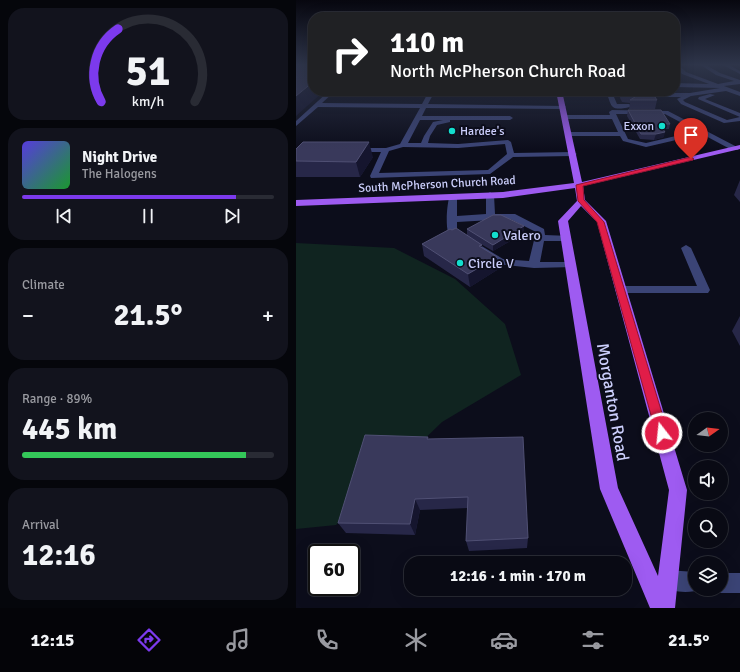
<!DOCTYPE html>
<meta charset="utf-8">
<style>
body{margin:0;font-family:Signika,sans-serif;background:#12131d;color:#f1f3f6;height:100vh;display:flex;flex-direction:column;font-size:15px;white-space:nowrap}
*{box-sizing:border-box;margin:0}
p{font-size:13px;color:#999aa0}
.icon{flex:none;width:22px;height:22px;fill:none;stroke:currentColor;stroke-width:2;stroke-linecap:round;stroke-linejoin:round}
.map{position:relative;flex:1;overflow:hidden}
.panel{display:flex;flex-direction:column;gap:8px;padding:8px;background:#05060b;width:296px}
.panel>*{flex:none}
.hud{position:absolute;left:12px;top:12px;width:372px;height:84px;border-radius:16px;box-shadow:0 4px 16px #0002,0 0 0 1px #292b34;background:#202124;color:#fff;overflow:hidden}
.needle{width:26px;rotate:76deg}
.buttons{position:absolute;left:392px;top:412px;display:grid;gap:8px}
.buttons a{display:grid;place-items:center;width:40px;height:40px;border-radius:50%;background:#090a14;box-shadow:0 4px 16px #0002,0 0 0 1px #292b34;font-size:20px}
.speed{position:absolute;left:12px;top:544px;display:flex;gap:8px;font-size:20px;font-weight:700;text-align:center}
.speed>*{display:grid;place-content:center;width:52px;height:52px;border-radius:50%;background:#090a14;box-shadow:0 4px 16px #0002,0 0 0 1px #292b34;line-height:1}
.speed .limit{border:2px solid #111;border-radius:6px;background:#fff;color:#111}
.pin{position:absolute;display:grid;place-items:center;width:34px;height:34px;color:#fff;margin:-41px -17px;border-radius:50% 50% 50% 0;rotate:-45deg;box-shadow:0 0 4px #0007}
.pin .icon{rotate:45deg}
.me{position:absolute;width:44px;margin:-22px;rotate:344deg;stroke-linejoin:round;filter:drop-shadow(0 0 3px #0008)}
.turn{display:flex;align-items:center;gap:14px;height:84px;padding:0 16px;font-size:18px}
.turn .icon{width:52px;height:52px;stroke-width:2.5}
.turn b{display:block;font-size:28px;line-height:34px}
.big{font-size:30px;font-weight:700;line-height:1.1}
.panel .tile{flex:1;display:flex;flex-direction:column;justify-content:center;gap:6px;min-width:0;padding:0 14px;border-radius:16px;background:#12131d}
.panel .dial{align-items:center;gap:0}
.dial svg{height:104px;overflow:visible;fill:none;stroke:#292b34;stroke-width:7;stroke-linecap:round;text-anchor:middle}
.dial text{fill:#f1f3f6;stroke:none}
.song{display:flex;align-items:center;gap:12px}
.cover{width:48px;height:48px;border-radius:6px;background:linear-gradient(135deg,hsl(250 70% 55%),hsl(130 70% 35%))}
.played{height:4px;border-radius:2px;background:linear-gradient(90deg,#7c3aed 85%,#292b34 85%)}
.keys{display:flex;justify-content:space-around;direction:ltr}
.heat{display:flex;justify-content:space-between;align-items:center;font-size:22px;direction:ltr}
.charge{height:6px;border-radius:3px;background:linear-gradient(90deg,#34c759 89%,#292b34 0)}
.trip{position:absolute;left:108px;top:556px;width:228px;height:40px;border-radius:16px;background:#090a14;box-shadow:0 4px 16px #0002,0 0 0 1px #292b34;font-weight:700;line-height:40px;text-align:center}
.tab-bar{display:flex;height:64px;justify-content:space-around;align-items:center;background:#040408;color:#999aa0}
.tab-bar .icon{width:28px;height:28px}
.tab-bar .current{color:#7c3aed}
.tab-bar b{font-size:18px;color:#f1f3f6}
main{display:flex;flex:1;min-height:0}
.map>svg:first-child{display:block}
.green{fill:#102420}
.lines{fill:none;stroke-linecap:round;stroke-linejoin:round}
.minor{fill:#3b4476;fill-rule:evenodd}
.major{fill:#9e5bf1;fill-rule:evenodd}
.wall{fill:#272748}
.shaded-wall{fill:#15152e}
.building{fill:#39395b;stroke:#505074}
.route{fill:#e11d48;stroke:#92132f}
.poi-dot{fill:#13dece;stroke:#0c0d1b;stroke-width:1.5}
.labels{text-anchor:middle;stroke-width:4;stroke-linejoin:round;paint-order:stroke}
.far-poi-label{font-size:12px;fill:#cbcefb;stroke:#0c0d1b;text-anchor:end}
.far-street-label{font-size:12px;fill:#cbcefb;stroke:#0c0d1b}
.poi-label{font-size:14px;fill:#cbcefb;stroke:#0c0d1b;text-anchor:start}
.near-street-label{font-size:17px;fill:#cbcefb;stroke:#0c0d1b}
</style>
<main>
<section class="panel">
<div class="tile dial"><svg viewBox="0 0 100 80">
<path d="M14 69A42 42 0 1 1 86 69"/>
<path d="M14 69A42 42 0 0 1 27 13" stroke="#7c3aed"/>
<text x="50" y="56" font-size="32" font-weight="700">51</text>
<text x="50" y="72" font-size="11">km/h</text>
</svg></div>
<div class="tile">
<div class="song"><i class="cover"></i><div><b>Night Drive</b><p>The Halogens</p></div></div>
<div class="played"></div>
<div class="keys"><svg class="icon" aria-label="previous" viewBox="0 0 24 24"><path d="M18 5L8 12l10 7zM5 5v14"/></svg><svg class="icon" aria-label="pause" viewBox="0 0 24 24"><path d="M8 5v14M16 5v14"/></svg><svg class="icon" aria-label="next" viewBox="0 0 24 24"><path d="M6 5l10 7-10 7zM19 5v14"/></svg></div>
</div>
<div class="tile"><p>Climate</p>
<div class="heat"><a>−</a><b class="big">21.5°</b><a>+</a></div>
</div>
<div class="tile"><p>Range · 89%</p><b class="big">445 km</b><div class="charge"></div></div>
<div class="tile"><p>Arrival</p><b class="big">12:16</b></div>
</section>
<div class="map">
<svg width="444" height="608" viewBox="0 0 444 608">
<rect width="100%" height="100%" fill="#0c0d1b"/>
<path class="green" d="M 0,243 L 98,248 L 159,279 L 209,324 L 225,375 L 146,422 L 40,525 L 0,529 Z"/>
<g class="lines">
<g class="minor">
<path d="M 379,65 L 383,65 L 390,72 L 422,84 L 438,81 L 420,75 L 405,65 L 410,65 L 424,73 L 444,80 L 444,84 L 428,86 L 444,92 L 444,96 L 430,91 L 395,96 L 387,100 L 389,102 L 431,120 L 444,117 L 444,121 L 428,123 L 385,104 L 381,99 L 385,97 L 318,97 L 321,104 L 333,104 L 336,106 C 333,108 320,110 317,107 C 314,105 313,98 311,95 L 314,93 L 394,93 L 424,88 L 379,87 L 379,83 L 413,84 L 386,74 Z"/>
<path d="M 427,65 L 433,65 L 444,71 L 444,74 Z"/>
<path d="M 33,91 L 39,91 L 26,103 L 126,104 L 133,91 L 139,91 L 132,104 L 269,106 L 270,107 L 267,109 L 130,108 L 126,116 L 214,116 L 217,118 L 214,120 L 154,120 L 154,122 L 141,125 L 134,136 L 132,143 L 162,144 L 212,140 L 215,142 L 218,153 L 277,152 L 281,154 L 277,156 L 217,157 L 194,174 L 75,178 L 74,176 L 85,152 L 58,152 L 54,150 L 55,148 L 90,148 L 104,144 L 124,108 L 22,107 L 0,126 L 0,121 ZM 124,120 L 147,120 L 137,122 L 128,136 L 125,143 L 112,143 ZM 209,144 L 211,154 L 192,170 L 83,173 L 93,151 L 107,147 L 162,148 Z"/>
<path d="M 414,94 L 419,95 L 409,99 L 444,113 L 444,117 L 402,99 L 403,97 Z"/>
<path d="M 316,110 L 372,111 L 443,148 L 442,150 L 436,150 L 406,134 L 350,147 L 327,141 L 324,136 L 272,136 L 269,134 L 272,132 L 322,132 L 316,119 L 269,119 L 266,117 L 269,115 L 314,115 L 313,112 ZM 320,114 L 369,114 L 401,131 L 350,143 L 332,139 Z"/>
<path d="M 194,192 L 198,195 L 199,214 L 219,214 L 248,229 L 249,235 L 274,236 L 275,238 L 274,240 L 270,241 L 248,241 L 244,262 L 274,262 L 279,265 L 278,267 L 238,268 L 200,264 L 153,234 C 149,228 151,202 154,195 L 160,195 L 161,197 L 161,216 L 190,214 L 190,195 ZM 214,219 L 240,232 L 233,261 L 207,259 L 161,231 L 161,222 Z"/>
<path d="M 390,245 L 395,248 L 414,290 L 412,293 L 321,293 L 319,290 L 321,287 L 325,286 L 401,286 L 385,248 Z"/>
<path d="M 371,570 L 399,572 L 399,589 L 406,589 C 394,594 376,592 364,587 L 361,580 L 364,573 Z"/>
<path d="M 425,573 L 444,573 L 444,593 L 425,593 L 418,590 L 417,589 L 425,589 Z"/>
</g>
<path class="major" d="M 260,91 L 266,91 L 286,182 L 444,145 L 444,149 L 287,186 L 289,200 L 310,221 L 391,490 L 379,608 L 354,608 L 304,489 L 262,221 L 281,201 L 279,188 L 207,198 L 0,206 L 0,200 L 207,192 L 278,183 ZM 285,206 L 301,222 L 373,490 L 362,576 L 322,488 L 272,221 Z"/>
</g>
<g class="wall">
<path d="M 325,91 L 355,91 L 361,100 L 359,109 L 333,109 L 334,103 L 326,102 L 324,98 Z"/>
<path d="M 332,110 L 374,124 L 373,129 L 367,129 L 368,137 L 358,140 L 344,139 L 331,116 Z"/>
<path d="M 0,149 L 77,157 L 64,177 L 0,177 Z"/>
<path d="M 444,180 L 444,202 L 438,195 Z"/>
<path d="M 228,226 L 228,233 L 197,251 L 171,236 L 171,229 Z"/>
<path d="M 126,244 L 186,245 L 186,248 L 201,270 L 174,287 L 128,256 Z"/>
<path d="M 444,316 L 444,346 L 436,331 Z"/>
<path d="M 132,439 L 232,538 L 231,548 L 173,551 L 170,541 L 172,508 L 124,510 L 119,535 L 50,533 L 42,523 Z"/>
</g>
<g class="shaded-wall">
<path d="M 17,82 L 17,91 L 28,91 L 0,116 L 0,96 Z"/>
<path d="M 369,132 L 368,137 L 358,140 L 360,134 Z"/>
<path d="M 73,142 L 77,157 L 64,177 L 60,162 Z"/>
<path d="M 228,226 L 228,233 L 197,251 L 197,245 Z"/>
<path d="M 201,257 L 201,270 L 174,287 L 172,274 Z"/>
<path d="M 119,499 L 124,510 L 119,535 L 114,524 Z"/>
</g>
<g class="building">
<path d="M 0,65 L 17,65 L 17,82 L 0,96 Z"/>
<path d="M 326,91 L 355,91 L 361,100 L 334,100 L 339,97 L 335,93 L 327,93 Z"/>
<path d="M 332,110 L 365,110 L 374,124 L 363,124 L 369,132 L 360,134 L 345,134 Z"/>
<path d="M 7,142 L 73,142 L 60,162 L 0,161 L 0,149 Z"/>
<path d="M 197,215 L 205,215 L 228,226 L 197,245 L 171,229 Z"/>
<path d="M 160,228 L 186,245 L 183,246 L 201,257 L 172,274 L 126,244 L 154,229 L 156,230 Z"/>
<path d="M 69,435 L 132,437 L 131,439 L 227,437 L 232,538 L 170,541 L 172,497 L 119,499 L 114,524 L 42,523 Z"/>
</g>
<linearGradient id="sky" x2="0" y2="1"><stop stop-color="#07070f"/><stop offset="0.43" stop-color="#2e354a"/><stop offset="1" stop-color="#2e354a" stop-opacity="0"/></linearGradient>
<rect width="444" height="150" fill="url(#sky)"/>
<path class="route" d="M 395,157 L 398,159 L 397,160 L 287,186 L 288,200 L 308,222 L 372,433 L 370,437 L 366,439 L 362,437 L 360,433 L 301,222 L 282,201 L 280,185 Z"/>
<g class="poi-dot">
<circle cx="366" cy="126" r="4"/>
<circle cx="156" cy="131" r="4"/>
<circle cx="199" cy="235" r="4"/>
<circle cx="164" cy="263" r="4"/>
</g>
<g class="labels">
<g class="far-poi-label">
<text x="358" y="130">Exxon</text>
<text x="164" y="135" text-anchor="start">Hardee's</text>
</g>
<g class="far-street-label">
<text transform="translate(141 184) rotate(-3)" y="4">South McPherson Church Road</text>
</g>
<g class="poi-label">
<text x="207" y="240">Valero</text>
<text x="172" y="268">Circle V</text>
</g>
<g class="near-street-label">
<text transform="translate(317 402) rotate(80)" y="6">Morganton Road</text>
</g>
</g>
</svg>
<div class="buttons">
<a><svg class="needle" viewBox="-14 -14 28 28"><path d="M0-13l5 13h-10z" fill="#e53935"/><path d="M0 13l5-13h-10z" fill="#999aa0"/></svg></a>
<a><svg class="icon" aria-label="sound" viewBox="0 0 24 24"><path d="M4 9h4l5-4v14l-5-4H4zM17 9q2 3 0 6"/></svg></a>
<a><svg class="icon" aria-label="search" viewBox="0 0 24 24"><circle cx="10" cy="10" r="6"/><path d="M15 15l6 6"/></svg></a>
<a><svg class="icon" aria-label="layers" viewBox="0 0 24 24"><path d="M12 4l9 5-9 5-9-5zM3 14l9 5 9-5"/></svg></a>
</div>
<div class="speed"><div class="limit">60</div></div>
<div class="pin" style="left:395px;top:159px;background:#d93025"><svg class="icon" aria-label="arrive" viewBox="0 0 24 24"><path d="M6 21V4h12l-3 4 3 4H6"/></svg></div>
<svg class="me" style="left:366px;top:433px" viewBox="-20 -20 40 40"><circle r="17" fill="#e11d48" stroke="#fff" stroke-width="3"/><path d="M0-11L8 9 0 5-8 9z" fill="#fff"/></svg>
<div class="trip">12:16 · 1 min · 170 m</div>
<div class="hud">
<div class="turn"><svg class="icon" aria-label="right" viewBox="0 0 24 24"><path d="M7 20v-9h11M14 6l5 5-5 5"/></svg><div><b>110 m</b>North McPherson Church Road</div></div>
</div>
</div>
</main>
<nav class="tab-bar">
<b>12:15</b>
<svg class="icon current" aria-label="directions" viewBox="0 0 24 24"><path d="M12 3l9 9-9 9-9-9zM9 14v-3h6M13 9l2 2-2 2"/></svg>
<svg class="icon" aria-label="music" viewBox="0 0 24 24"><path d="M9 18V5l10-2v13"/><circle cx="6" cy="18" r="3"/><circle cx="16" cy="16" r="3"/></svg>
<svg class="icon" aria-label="phone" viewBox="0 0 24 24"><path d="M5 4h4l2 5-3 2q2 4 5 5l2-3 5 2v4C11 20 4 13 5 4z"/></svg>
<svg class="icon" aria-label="climate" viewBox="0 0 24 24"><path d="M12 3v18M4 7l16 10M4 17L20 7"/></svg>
<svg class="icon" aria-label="car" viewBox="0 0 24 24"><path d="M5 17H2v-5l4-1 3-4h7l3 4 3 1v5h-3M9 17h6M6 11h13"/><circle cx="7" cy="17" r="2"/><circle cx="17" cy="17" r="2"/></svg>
<svg class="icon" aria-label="filters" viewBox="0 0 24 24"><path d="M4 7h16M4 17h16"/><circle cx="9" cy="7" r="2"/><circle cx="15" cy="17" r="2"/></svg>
<b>21.5°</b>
</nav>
